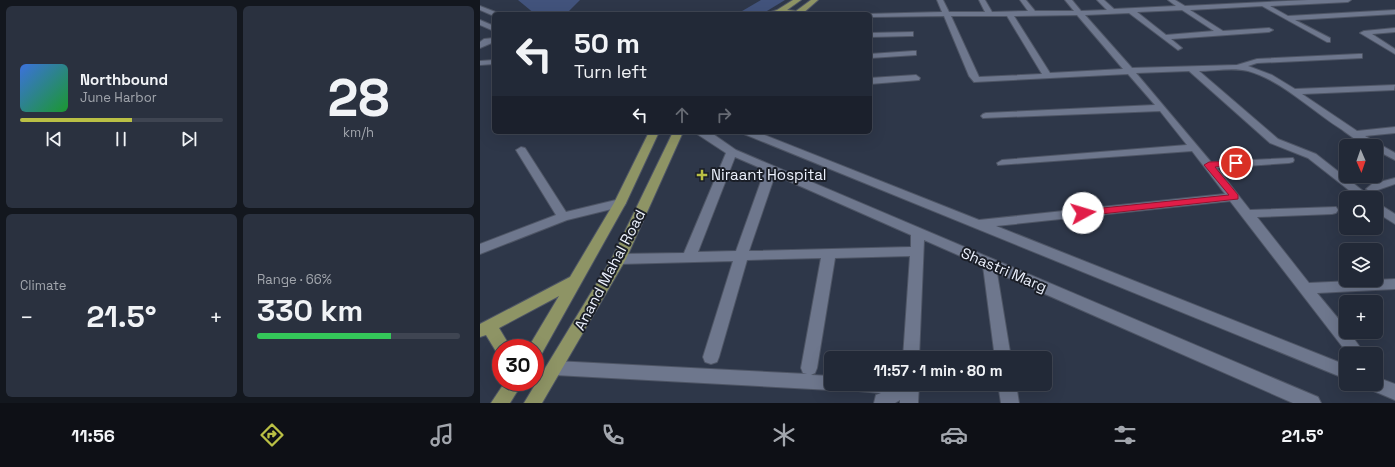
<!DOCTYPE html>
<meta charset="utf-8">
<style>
body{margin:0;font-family:"Space Grotesk",sans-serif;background:#2a313f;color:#f1f3f6;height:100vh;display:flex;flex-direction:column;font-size:15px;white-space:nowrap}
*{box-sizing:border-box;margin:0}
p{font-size:13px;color:#a2a6ad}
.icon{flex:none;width:22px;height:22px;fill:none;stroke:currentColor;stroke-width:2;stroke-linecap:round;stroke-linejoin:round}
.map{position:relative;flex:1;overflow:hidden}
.details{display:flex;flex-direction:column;gap:6px;padding:6px;background:#13171e;width:480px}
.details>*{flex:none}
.banner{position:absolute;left:12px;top:12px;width:380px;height:122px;border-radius:6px;box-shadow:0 4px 16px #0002,0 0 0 1px #3f4552;background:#222937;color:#f1f3f6;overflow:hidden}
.needle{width:26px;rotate:178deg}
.fabs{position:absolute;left:859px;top:139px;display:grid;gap:8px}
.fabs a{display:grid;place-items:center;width:44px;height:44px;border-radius:6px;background:#222937;box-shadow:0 4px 16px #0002,0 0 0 1px #3f4552;font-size:20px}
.speed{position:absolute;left:12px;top:339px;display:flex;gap:8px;font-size:20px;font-weight:700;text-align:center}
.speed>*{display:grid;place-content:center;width:52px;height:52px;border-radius:50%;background:#222937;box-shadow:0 4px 16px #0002,0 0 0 1px #3f4552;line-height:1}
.speed .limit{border:6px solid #d22;background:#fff;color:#111}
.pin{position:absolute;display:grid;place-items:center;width:34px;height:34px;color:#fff;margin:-17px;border:2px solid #fff;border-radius:50%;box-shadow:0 1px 4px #0007}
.me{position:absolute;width:44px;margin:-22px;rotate:84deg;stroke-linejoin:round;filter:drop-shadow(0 0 3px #0008)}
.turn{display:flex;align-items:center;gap:14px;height:84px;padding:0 16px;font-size:18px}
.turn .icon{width:52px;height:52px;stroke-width:2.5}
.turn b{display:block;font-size:28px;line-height:34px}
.lanes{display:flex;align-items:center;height:38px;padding:0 16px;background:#0003;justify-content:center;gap:20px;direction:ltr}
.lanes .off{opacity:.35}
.big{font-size:30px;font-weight:700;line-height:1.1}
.details .widget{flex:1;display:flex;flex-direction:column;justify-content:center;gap:6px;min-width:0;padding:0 14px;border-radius:6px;background:#2a313f}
.details .dial{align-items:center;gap:0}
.dial b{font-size:52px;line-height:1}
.song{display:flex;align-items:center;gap:12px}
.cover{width:48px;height:48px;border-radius:6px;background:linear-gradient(135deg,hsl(220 70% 55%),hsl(130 70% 35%))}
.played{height:4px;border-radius:2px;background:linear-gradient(90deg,#bac045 55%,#3f4552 55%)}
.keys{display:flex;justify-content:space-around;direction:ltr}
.heat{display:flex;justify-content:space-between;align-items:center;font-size:22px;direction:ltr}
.charge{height:6px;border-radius:3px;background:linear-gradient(90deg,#34c759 66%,#3f4552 0)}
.details .tiles{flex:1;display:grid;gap:6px;grid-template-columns:repeat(2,1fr)}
.trip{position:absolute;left:344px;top:351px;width:228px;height:40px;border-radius:6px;background:#222937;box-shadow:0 4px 16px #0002,0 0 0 1px #3f4552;font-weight:700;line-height:40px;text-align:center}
.dock{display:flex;height:64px;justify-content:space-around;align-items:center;background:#0e1016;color:#a2a6ad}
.dock .icon{width:28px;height:28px}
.dock .selected{color:#bac045}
.dock b{font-size:18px;color:#f1f3f6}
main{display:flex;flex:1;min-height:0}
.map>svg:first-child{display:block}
.green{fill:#42537c}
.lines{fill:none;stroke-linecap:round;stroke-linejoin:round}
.minor-casing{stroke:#4e5565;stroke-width:2}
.major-casing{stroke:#4e5565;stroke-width:2}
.minor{fill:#6e778d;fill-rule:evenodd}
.major{fill:#8e9465;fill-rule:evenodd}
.route{fill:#e11d48;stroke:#92132f}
.poi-dot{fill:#bac045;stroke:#1a1e27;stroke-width:1.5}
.labels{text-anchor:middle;stroke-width:4;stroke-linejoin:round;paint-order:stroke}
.poi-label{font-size:15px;fill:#ecf1fd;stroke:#1a1e27;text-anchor:start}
.street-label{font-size:15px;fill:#ecf1fd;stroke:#1a1e27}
</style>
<main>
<section class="details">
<div class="tiles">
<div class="widget">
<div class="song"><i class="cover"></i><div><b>Northbound</b><p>June Harbor</p></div></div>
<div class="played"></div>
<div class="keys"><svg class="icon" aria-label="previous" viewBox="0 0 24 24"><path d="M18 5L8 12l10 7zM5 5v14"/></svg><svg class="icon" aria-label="pause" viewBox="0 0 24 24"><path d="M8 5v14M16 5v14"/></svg><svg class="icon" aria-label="next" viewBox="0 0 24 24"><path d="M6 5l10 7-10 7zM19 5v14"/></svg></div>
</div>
<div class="widget dial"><b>28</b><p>km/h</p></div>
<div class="widget"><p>Climate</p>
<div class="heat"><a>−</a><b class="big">21.5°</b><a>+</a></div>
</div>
<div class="widget"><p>Range · 66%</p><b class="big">330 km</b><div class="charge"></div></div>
</div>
</section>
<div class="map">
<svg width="915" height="403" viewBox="0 0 915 403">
<rect width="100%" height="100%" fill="#2e3749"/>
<g class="green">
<path d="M 38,0 L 100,0 L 86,14 L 55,14 Z"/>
<path d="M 281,0 L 305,0 L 282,14 L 257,14 Z"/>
</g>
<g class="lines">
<g class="minor-casing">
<g id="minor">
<path d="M 457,0 L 463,0 L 469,12 L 505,12 L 499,0 L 505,0 L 512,12 L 548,11 L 540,0 L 546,0 L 555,11 L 594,11 L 585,0 L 592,0 L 601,11 L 627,10 L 617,0 L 624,0 L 634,9 L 696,6 L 688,0 L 695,0 L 705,6 L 828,0 L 871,0 L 868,2 L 790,6 L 808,16 L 915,10 L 915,14 L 815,20 L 850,38 L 850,42 L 847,42 L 782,6 L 710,10 L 743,31 L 789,28 L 793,30 L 789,32 L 691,39 L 702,48 L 698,50 L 649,13 L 605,15 L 652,68 L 757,65 L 777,59 L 879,54 L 882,54 L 882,58 L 777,63 L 768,66 L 792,75 L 815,89 L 915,85 L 914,90 L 822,94 L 877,131 L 915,127 L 915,133 L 885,136 L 915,153 L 915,160 L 896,150 L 896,146 C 883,146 872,137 861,129 C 832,111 801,80 768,71 C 753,67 734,71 719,71 L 798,139 L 836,154 L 892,198 L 879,198 L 828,158 L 790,143 L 709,71 L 656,73 L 731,162 L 813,158 L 814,160 L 813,162 L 809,163 L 737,168 L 770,210 L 856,207 L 858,210 L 856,213 L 852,214 L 777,217 L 829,283 L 915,279 L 915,289 L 837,293 L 866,328 L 866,332 L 869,332 L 885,354 L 868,354 L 750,201 L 516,226 L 866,365 L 866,379 L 264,134 L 263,132 L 277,132 L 499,220 L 745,194 L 712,151 L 518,165 L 517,163 L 522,160 L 707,145 L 680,111 L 503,118 L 501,116 L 503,114 L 506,113 L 675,105 L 648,74 L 494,82 L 489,76 L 464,16 L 390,17 L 390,14 L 387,14 L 462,12 ZM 702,10 L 734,31 L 686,35 L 657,12 ZM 597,15 L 643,69 L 570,73 L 534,16 ZM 471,16 L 527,16 L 562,74 L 499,77 Z"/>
<path d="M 0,6 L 18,13 L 19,14 L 14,14 L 14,16 L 0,10 Z"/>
<path d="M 340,12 L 374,12 L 377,14 L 337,14 Z"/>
<path d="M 0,20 L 14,26 L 14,31 L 0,25 Z"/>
<path d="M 915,28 L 915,32 L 892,34 L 915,49 L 915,54 L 880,33 L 884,31 Z"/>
<path d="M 433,32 L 433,36 L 430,36 L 390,37 L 390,33 Z"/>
<path d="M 14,38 L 14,42 L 0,48 L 0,42 L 4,39 Z"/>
<path d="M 433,51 L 436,51 L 436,55 L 390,58 L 390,54 Z"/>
<path d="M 14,60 L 14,64 L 0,65 L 0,61 Z"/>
<path d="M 436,75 L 440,78 L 439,80 L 390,84 L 390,78 Z"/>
<path d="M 214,132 L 233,134 L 256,150 L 838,397 L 841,403 L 813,403 L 517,273 L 531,358 L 515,358 L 503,266 L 444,240 L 439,358 L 423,358 L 430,256 L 355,258 L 337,368 L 335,373 L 331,375 L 351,376 L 351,384 L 359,384 L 357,388 L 351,390 L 75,375 L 69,373 L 67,368 L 69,363 L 75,361 L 327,374 L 323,373 L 321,368 L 341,258 L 267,260 L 239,357 L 237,362 L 231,364 L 225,362 L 223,357 L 253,261 L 139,264 L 134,262 L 132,259 L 134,256 L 139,254 L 204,253 L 246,153 ZM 255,157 L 285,170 L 256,251 L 218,252 ZM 295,175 L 431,235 L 431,247 L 269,251 Z"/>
<path d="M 41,147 L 45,148 L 86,212 L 140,199 L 146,203 L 144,206 L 87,220 L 0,254 L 0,244 L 76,215 L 36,150 Z"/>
<path d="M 915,178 L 915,184 L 892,192 L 886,189 L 892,184 Z"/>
<path d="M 896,202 L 915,214 L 915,224 L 896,212 Z"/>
<path d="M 896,377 L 915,384 L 915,400 L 889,389 L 886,384 L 896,384 Z"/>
<path d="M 369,384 L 439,384 L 438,403 L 420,403 L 420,400 L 415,403 L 394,403 L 396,395 L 401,393 L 378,391 L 372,389 Z"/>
<path d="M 518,384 L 536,384 L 539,403 L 521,403 Z"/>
</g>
</g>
<g class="major-casing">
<g id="major">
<path d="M 313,0 L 321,0 L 307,10 L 316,11 L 331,0 L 338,0 L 322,14 L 285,14 L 297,10 Z"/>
<path d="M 169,132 L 179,132 L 146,203 L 61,355 L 55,357 L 55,348 L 48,348 L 79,296 L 19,328 L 31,348 L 21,348 L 21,354 L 17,353 L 6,335 L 0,337 L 0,324 L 90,277 L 134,203 Z"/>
<path d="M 193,132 L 203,132 L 146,259 L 62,403 L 44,403 L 132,258 Z"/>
<path d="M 25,382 L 43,382 L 30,403 L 11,403 Z"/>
</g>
</g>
<use href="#minor" class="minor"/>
<use href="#major" class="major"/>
</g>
<path class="route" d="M 756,161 L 760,163 L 758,165 L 735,167 L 758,195 L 758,199 L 603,216 L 598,213 L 603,210 L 749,195 L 724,165 L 729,162 Z"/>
<path class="poi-dot" d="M220 169h4v4h4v4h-4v4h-4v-4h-4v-4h4z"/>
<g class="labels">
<g class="poi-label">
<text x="231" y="180">Niraant Hospital</text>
</g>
<g class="street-label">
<text transform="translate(130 270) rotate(-62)" y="5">Anand Mahal Road</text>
<text transform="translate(524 270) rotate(23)" y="5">Shastri Marg</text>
</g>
</g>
</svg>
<div class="fabs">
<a><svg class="needle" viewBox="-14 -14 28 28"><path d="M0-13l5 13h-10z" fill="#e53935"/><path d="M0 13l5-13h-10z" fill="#a2a6ad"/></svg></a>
<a><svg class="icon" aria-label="search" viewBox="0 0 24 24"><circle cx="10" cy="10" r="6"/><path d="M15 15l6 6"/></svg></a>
<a><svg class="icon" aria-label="layers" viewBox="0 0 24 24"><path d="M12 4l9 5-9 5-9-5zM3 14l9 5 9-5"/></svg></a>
<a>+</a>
<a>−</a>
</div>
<div class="speed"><div class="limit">30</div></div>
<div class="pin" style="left:756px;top:163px;background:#d93025"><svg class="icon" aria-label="arrive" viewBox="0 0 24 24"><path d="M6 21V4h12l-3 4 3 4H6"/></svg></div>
<svg class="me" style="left:603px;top:213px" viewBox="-20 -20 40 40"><circle r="19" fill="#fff"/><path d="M0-13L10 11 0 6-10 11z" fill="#e11d48"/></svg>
<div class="trip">11:57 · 1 min · 80 m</div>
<div class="banner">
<div class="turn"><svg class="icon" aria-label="left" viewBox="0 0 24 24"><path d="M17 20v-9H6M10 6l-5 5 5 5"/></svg><div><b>50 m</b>Turn left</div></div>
<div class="lanes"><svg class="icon" aria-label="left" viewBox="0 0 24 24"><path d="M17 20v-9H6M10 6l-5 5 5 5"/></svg><svg class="icon off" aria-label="ahead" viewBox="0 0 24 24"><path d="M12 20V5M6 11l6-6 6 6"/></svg><svg class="icon off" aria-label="right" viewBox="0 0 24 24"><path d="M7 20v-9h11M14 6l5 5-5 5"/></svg></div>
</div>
</div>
</main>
<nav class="dock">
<b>11:56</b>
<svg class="icon selected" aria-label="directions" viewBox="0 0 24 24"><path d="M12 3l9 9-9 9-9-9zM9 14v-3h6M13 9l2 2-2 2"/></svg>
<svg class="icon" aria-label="music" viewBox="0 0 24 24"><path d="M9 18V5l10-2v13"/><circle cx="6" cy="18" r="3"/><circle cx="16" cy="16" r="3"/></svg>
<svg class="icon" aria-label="phone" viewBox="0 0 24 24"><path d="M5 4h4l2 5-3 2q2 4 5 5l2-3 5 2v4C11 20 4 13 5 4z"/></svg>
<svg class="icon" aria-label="climate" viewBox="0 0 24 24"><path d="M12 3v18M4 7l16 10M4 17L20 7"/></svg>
<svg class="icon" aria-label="car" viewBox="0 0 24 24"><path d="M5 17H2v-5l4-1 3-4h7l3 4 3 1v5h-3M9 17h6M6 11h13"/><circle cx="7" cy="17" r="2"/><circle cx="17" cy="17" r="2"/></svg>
<svg class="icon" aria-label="filters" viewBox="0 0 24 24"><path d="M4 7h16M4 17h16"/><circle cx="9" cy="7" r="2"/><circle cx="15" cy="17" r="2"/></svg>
<b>21.5°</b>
</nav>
